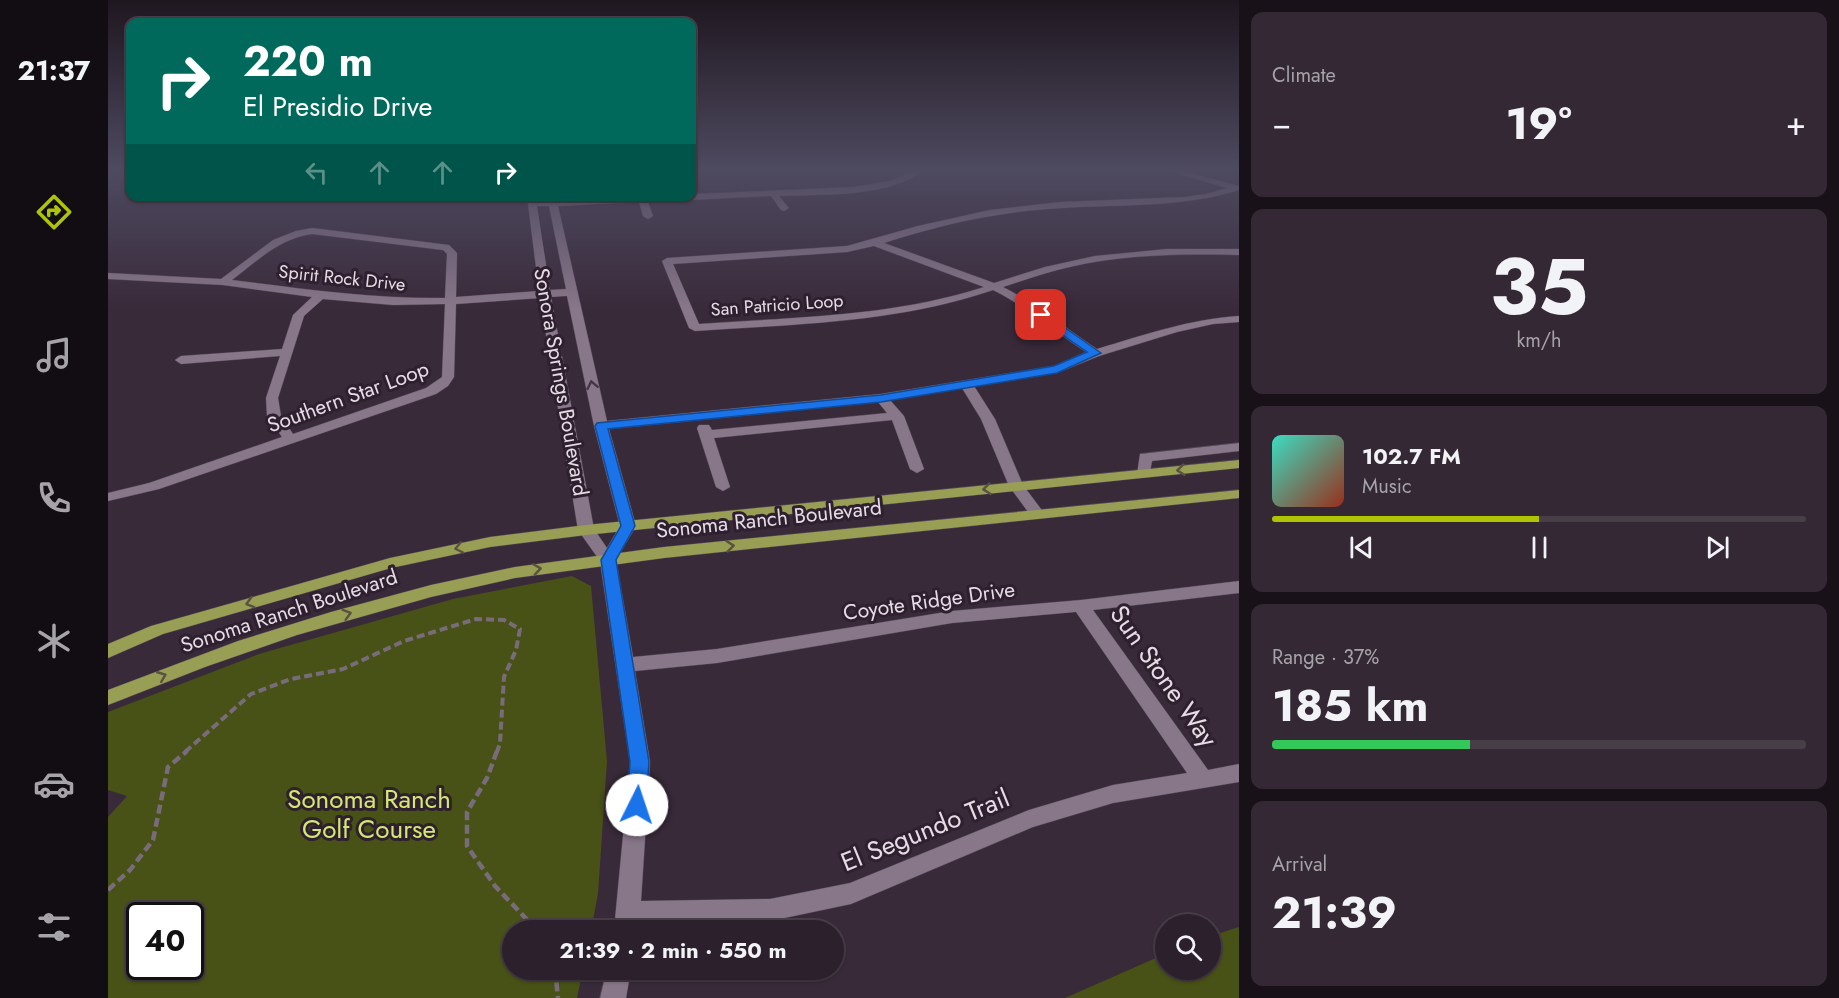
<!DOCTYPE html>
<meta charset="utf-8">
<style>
body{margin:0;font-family:Jost,sans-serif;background:#332834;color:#f1f3f6;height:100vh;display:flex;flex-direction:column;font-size:22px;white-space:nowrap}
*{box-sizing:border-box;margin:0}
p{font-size:20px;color:#a6a3a9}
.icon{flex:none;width:33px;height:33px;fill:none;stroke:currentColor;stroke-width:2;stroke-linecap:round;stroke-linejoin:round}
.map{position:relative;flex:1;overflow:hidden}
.panel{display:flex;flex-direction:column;gap:12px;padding:12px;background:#181218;width:600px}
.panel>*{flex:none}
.top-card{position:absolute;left:18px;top:18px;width:570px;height:183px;border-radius:12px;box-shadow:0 2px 4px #0004,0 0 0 2px #473e48;background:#00695c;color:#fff;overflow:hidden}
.buttons{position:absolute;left:1047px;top:914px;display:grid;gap:12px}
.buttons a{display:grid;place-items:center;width:66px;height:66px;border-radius:50%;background:#2b202c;box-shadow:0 2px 4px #0004,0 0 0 2px #473e48;font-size:30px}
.speed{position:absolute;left:18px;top:902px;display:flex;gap:12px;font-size:30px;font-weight:700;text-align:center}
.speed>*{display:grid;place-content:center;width:78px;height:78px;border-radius:50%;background:#2b202c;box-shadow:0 2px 4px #0004,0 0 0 2px #473e48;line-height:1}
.speed .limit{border:3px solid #111;border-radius:9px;background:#fff;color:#111}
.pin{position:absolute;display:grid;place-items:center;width:51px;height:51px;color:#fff;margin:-26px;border-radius:12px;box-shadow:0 3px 9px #0006}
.me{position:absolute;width:66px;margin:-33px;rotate:4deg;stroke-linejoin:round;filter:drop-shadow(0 0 4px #0008)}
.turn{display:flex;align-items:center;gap:21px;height:126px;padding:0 18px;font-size:27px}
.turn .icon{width:78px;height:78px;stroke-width:2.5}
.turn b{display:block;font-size:42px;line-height:51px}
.lanes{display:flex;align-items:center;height:57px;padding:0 18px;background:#0003;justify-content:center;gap:30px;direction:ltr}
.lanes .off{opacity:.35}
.big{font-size:45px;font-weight:700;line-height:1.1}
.panel .card{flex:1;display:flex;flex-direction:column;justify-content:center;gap:9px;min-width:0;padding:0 21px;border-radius:12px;background:#332834}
.panel .dial{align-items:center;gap:0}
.dial b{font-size:78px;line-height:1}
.song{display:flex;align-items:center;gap:18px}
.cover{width:72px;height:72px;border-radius:9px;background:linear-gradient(135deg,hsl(170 70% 55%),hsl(10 70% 35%))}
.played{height:6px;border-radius:3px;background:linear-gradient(90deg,#afc504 50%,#473e48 50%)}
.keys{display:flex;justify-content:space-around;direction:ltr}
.heat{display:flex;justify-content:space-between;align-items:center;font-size:33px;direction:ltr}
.charge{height:9px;border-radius:4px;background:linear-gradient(90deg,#34c759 37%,#473e48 0)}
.trip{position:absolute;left:394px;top:920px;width:342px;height:60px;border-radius:30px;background:#2b202c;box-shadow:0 2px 4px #0004,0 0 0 2px #473e48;font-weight:700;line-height:60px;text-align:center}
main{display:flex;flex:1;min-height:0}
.menu{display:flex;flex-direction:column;width:108px;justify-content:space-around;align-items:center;background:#110d12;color:#a6a3a9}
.menu .icon{width:42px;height:42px}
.menu .current{color:#afc504}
.menu b{font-size:27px;color:#f1f3f6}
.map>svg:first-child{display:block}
.green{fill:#485116;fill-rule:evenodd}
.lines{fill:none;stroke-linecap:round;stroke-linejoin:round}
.minor-casing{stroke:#534754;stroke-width:1}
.major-casing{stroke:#534754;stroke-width:1}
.path-far1{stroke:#796c7a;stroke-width:4;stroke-dasharray:8 4;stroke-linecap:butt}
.path{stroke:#796c7a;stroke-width:4.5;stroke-dasharray:9 4.5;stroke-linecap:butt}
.minor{fill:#887689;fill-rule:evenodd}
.major{fill:#999e55;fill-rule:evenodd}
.oneway{stroke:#453646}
.oneway2{stroke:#59523f}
.route{fill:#1a73e8;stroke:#114b97;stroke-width:1.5}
.labels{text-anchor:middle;stroke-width:6;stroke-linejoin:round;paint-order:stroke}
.far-street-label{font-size:18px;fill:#e6dce6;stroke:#2f2030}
.street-label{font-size:21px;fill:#e6dce6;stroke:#2f2030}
.near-street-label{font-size:26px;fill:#e6dce6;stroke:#2f2030}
.near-park-label{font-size:26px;fill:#d4e871;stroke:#2f2030}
</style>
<main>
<nav class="menu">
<b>21:37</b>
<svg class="icon current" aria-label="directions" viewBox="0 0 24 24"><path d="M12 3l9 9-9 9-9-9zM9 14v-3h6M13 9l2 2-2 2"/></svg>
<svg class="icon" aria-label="music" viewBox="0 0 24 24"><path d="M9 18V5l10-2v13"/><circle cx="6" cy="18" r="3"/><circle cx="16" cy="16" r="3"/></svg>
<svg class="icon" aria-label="phone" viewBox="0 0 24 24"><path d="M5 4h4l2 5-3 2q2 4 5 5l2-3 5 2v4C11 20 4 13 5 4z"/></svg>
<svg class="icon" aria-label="climate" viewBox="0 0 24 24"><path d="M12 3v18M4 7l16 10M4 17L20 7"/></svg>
<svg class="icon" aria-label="car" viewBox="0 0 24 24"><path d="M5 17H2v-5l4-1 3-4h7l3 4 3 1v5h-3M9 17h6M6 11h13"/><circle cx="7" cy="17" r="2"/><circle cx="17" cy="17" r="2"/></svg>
<svg class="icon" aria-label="filters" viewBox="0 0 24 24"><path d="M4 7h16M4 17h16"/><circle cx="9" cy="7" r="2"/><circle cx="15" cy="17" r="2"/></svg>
</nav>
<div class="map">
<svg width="1131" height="998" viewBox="0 0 1131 998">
<rect width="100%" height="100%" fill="#392a3a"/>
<g class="green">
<path d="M 464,576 L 483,586 L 499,761 L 490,894 L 483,930 L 405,930 L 405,969 L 475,969 L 469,998 L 0,998 L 0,817 L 19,796 L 0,790 L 0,712 L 151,654 L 345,599 ZM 32,915 L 82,915 L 82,966 L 32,966 Z"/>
<path d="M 1131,927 L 1131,998 L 957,998 L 1057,954 L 1058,969 L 1102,969 L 1103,936 Z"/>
</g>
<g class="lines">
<g class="minor-casing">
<g id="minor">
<path d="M 806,170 L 816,170 C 781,198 714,194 671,196 L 681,208 L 676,211 L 673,210 L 663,196 L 540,202 L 545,216 L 540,219 L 535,216 L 531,202 L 450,206 L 499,421 L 773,394 L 946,366 L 978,352 C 947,332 919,307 885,290 C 788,323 688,324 587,331 L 581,328 L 554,261 L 559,258 L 739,246 L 810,226 L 882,210 L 952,202 L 1076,197 L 1098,194 L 1119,188 L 1058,170 L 1070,170 L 1131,186 L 1131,190 C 1074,208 1014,204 955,208 C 894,211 834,224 776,243 L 886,283 L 937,267 L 987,256 L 1059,249 L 1131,249 L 1131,255 C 1076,254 1020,254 966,266 C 942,271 919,279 895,287 C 929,304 957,328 989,349 C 1036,335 1082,319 1131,316 L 1131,322 L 1105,324 L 1069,332 L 991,356 L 949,373 L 866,386 L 887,419 L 915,485 L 936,513 L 928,518 L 923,516 L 901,486 L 873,419 L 854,388 L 782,400 L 796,416 L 816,469 L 809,473 L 802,469 L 784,420 L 606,438 L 622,487 L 615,491 L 608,487 L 589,428 L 591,425 L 601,425 L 604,430 L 779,413 L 770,402 L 501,429 L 528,526 L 508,560 L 525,657 L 609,649 L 844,611 L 973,600 L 1131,581 L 1131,593 L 985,610 L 1100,770 L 1131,764 L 1131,782 L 1005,803 L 925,827 L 743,904 L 662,921 L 531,923 L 530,930 L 506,930 L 522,762 L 492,561 L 470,530 L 432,298 L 348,304 L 346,377 L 340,386 L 328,394 L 51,489 L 0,501 L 0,493 L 41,483 L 174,437 L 159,416 L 158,398 L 172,356 L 73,364 L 67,360 L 73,356 L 174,349 L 185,315 L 204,297 L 115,285 L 0,279 L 0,273 L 113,279 L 165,240 L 188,231 L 204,228 L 341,245 L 349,253 L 348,297 L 431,291 L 419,196 L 427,196 L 428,201 L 440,201 L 439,196 L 448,196 L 448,200 L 584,196 L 584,194 L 746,187 L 782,181 ZM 429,206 L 441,206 L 458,289 L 442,290 ZM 204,234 L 335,250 L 339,254 L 337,298 C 265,299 195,289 124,280 C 149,261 172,238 204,234 ZM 766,246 L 876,287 C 783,317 687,317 591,324 L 565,264 L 739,252 ZM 459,296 L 486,426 L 512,526 L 499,548 L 486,529 L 443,297 ZM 215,299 L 285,305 L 337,304 L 334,377 L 318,388 L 185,434 L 173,416 L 170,398 L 196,316 ZM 968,612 L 1079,773 L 1005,785 L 921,810 L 742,883 L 662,899 L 533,901 L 542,762 L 527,671 L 609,663 L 844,623 Z"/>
<path d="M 1131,443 L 1131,451 L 1044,461 L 1041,477 L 1031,477 L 1029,474 L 1032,454 Z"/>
<path d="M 499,969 L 523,969 L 518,998 L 492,998 Z"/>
</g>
</g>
<g class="major-casing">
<g id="major">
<path d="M 1131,460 L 1131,468 L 478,535 L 382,547 L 283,568 L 55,634 L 0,658 L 0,644 L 43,626 L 282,558 L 382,537 L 478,525 Z"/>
<path d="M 1131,490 L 1131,498 L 556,558 L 407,578 L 323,597 L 189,635 L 97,667 L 0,705 L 0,690 L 130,641 L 223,612 L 323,585 L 407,567 L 556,547 Z"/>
</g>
</g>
<path class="path-far1" d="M 77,752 L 143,694 L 183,679 L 235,669 L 296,641 L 368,619 L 396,620 L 412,629 L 408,650 L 396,677 L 392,743 L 389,752"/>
<g class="path">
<path d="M 389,751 L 379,778 L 359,812 L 359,846 L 387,886 L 429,930"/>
<path d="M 0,890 L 22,870 L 45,840 L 60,767 L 79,751"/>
<path d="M 447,969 L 450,998"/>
</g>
<use href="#minor" class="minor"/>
<use href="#major" class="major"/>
</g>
<defs><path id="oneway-chevron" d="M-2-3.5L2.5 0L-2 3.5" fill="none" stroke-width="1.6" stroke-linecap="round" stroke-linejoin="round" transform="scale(1.5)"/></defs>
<use class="oneway" href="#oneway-chevron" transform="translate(484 385) rotate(-102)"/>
<g class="oneway2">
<use href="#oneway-chevron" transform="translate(1073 470) rotate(174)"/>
<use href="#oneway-chevron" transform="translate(879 489) rotate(174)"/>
<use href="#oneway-chevron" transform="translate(622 546) rotate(-6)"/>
<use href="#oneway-chevron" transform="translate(351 548) rotate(168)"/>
<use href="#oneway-chevron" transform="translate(429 569) rotate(-9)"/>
<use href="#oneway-chevron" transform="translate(142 603) rotate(164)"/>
<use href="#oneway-chevron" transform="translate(239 614) rotate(-16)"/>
<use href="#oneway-chevron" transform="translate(54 676) rotate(-22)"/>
</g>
<linearGradient id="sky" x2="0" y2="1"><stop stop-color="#1f1720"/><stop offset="0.55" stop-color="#4e4a60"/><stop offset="1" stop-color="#4e4a60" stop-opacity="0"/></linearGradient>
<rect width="1131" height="309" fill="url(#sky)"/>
<path class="route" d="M 929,313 L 936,313 L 993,353 L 949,373 L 773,402 L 500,429 L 527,526 L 508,560 L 541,762 L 538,805 L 535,811 L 529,813 L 522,811 L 519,805 L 522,762 L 493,560 L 513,526 L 487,426 L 489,423 L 773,395 L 946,366 L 979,352 L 929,317 Z"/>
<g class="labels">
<g class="far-street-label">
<text transform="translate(234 278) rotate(6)" y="6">Spirit Rock Drive</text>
<text transform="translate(669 305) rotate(-4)" y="6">San Patricio Loop</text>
</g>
<g class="street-label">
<text transform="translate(453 382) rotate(80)" y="7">Sonora Springs Boulevard</text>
<text transform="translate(240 397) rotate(-20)" y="7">Southern Star Loop</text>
<text transform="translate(661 519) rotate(-6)" y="7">Sonoma Ranch Boulevard</text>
<text transform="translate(821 601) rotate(-8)" y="7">Coyote Ridge Drive</text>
<text transform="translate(181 611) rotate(-18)" y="7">Sonoma Ranch Boulevard</text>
</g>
<g class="near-street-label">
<text transform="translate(1056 676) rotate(55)" y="9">Sun Stone Way</text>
<text transform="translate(817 830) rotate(-22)" y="9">El Segundo Trail</text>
</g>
<g class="near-park-label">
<text x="261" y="808">Sonoma Ranch<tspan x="261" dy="30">Golf Course</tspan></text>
</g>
</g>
</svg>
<div class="buttons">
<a><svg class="icon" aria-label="search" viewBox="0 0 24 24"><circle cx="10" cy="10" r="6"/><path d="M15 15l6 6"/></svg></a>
</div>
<div class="speed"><div class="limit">40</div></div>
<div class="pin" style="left:933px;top:315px;background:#d93025"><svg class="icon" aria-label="arrive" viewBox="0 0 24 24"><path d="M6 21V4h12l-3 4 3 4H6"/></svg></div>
<svg class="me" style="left:529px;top:805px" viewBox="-20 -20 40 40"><circle r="19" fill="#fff"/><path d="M0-13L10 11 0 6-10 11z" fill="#1a73e8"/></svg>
<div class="trip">21:39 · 2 min · 550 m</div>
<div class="top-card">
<div class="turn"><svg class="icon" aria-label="right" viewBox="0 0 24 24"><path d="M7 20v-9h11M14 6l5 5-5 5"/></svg><div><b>220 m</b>El Presidio Drive</div></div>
<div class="lanes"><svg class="icon off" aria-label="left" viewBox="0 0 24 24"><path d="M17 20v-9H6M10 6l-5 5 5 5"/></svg><svg class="icon off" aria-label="ahead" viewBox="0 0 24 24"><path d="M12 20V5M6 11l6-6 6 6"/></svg><svg class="icon off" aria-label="ahead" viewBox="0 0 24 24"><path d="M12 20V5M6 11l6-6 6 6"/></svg><svg class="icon" aria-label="right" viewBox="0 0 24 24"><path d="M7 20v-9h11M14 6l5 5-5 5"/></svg></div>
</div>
</div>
<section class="panel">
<div class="card"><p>Climate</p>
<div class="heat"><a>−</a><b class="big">19°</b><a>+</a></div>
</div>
<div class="card dial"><b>35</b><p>km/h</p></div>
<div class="card">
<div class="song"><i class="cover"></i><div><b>102.7 FM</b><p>Music</p></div></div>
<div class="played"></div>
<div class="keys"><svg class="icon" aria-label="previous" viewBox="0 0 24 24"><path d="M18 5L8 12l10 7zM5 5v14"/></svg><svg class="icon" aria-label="pause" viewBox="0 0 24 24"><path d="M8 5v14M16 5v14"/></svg><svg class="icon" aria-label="next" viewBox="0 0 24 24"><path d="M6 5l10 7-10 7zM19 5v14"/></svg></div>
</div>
<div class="card"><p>Range · 37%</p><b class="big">185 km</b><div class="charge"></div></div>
<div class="card"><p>Arrival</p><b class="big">21:39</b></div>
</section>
</main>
